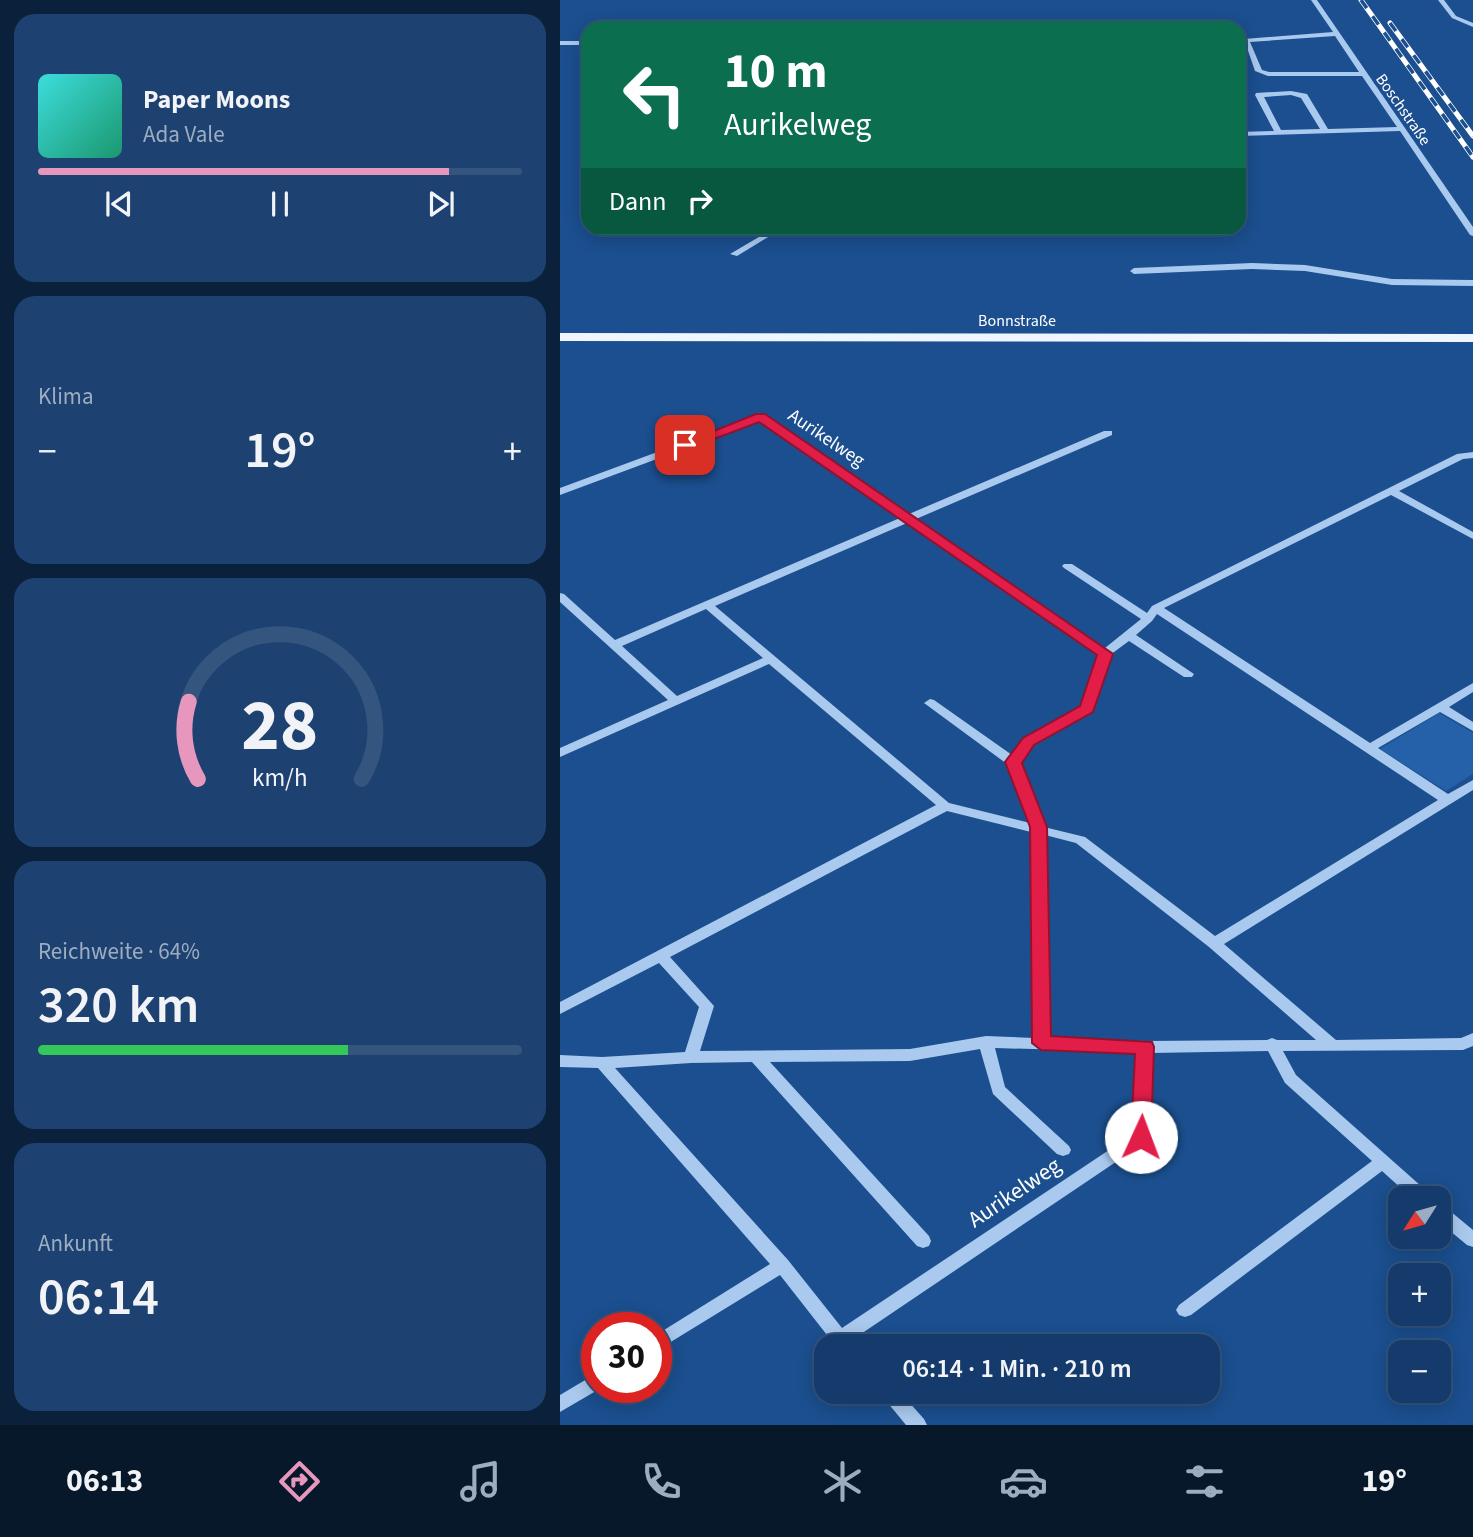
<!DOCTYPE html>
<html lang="de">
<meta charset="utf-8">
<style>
body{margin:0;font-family:"Source Sans 3",sans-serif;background:#1d4271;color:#f1f3f6;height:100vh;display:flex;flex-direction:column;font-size:26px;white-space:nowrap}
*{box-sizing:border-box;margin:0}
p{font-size:23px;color:#9dadc1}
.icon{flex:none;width:38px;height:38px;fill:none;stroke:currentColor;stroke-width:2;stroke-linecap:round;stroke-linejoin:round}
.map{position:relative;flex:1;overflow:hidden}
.details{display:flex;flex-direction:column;gap:14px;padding:14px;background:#0b203b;width:560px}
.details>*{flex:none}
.hud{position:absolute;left:21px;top:21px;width:665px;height:214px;border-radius:21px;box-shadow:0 4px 18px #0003,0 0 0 2px #33557e;background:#0b6e4f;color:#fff;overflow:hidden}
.needle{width:46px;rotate:233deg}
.buttons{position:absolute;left:828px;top:1186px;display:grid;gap:14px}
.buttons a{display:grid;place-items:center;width:63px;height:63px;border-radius:14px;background:#143b6b;box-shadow:0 4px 18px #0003,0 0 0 2px #33557e;font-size:35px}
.speed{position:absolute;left:21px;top:1312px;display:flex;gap:14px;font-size:35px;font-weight:700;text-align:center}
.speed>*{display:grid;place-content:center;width:91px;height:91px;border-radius:50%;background:#143b6b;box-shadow:0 4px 18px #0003,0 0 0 2px #33557e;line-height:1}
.speed .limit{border:10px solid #d22;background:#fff;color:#111}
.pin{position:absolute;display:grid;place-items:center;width:60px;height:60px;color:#fff;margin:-30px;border-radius:14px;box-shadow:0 4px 10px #0006}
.me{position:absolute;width:77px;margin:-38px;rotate:2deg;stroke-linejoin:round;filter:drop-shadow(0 0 5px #0008)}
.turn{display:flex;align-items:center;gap:24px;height:147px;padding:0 28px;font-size:32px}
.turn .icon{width:91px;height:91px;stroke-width:2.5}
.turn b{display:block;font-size:49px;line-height:60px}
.then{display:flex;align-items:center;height:66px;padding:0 28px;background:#0003;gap:14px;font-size:26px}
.big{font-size:52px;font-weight:600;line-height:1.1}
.details .tile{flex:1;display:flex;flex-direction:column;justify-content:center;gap:10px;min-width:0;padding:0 24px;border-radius:21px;background:#1d4271}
.details .dial{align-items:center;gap:0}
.dial svg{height:182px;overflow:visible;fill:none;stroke:#33557e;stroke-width:7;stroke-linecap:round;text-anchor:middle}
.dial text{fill:#f1f3f6;stroke:none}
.song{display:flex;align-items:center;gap:21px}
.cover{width:84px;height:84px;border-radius:10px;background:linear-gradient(135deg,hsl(180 70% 55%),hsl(160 70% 35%))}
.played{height:7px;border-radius:4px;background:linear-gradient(90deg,#e797bd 85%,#33557e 85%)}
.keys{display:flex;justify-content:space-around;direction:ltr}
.heat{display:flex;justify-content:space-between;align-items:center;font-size:38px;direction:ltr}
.charge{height:10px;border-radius:5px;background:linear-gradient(90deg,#34c759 64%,#33557e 0)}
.trip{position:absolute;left:254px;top:1334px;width:406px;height:70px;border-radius:21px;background:#143b6b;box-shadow:0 4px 18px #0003,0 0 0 2px #33557e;font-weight:600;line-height:70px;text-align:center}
.menu{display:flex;height:112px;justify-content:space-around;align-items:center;background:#08182b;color:#9dadc1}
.menu .icon{width:49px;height:49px}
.menu .current{color:#e797bd}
.menu b{font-size:32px;color:#f1f3f6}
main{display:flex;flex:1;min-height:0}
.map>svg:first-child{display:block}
.green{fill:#2461a8}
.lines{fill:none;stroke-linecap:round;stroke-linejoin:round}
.minor{fill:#a9c9ee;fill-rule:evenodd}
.major{fill:#f0f6ff;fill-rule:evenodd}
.rail-casing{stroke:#fff;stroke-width:5}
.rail{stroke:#1b4f8f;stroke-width:3.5;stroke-dasharray:10;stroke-linecap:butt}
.route{fill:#e11d48;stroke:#92132f;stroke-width:2}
.labels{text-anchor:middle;stroke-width:7;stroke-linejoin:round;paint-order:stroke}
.far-street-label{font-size:16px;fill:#fff;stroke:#1b4f8f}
.street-label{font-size:19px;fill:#fff;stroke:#1b4f8f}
.near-street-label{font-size:23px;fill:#fff;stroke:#1b4f8f}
</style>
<main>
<section class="details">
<div class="tile">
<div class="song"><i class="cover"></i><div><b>Paper Moons</b><p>Ada Vale</p></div></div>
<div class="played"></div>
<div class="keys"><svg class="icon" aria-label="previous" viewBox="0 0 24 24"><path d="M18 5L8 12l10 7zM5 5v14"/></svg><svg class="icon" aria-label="pause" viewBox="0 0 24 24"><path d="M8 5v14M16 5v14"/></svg><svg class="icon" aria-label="next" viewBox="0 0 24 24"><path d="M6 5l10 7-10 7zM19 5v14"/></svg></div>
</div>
<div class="tile"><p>Klima</p>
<div class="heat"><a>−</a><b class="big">19°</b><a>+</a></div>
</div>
<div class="tile dial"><svg viewBox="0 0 100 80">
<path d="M14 69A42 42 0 1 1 86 69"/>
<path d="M14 69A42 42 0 0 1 10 35" stroke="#e797bd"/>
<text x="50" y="56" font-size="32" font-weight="700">28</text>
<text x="50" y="72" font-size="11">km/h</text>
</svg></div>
<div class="tile"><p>Reichweite · 64%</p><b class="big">320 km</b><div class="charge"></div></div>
<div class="tile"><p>Ankunft</p><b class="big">06:14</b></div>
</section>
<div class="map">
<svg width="913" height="1425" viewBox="0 0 913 1425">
<rect width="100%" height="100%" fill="#1b4f8f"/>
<path class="green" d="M 879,713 L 913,733 L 913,774 L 886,791 L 820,749 Z"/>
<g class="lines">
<g class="minor">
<path d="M 751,0 L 757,0 L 913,227 L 913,236 L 910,235 L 840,131 L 679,136 L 679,132 L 714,131 L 695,95 L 696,93 L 731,91 L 747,94 L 768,129 L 837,127 L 802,76 L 708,76 L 695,71 L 684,39 L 773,32 ZM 775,36 L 799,72 L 709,72 L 702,70 L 690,42 ZM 731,95 L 741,98 L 760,129 L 721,130 L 704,97 Z"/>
<path d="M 878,0 L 884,0 L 896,16 L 913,23 L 913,27 L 892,18 Z"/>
<rect x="0" y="41" width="28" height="4"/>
<path d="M 214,228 L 223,228 L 177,256 L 170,254 Z"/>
<path d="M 692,263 L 745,265 L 832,279 L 913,280 L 913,286 L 832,285 L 745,271 L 692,269 L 574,274 L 570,271 L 574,268 Z"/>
<path d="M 200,414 L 349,514 L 544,431 L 552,431 L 552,435 L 356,519 L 545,648 L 581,619 L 504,568 L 502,566 L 504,564 L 512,564 L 587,613 L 592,606 L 897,454 L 913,452 L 913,458 L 903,459 L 839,491 L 913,532 L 913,539 L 831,495 L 604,608 L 810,743 L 913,683 L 913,692 L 889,707 L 913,722 L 913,731 L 880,712 L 818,748 L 888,794 L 913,780 L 913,790 L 664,944 L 776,1040 L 901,1038 L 913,1033 L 913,1046 L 903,1050 L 723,1051 L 736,1075 L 870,1194 L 872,1199 L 853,1199 L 822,1171 L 631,1315 L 625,1317 L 619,1315 L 616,1310 L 619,1305 L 812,1161 L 725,1083 L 708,1051 L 592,1053 L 589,1137 L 587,1141 L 292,1340 L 295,1346 L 274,1344 L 220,1275 L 96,1351 L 96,1335 L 210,1264 L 38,1068 L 0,1067 L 0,1055 L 42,1057 L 125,1052 L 139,1007 L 99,963 L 0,1014 L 0,1002 L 376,805 L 209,664 L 0,757 L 0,748 L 108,700 L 0,602 L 0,593 L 4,594 L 55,640 L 340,518 L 199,421 L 0,495 L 0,488 ZM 347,523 L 539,655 L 522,707 L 465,739 L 452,755 L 374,700 L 370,699 L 364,703 L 447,764 L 470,823 L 389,803 L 155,606 ZM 146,609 L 203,658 L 117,696 L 62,646 ZM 597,614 L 878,800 L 655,936 L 525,837 L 484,827 L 459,762 L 473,745 L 531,712 L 550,655 L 569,641 L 624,677 L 632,677 L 634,674 L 576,635 L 592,621 ZM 387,811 L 471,832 L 474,1038 L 426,1036 L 350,1049 L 140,1051 L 154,1006 L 110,957 ZM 485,835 L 516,843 L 649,947 L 756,1040 L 717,1040 L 712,1038 L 707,1040 L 585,1041 L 488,1038 ZM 435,1048 L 577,1052 L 573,1134 L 282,1328 L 228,1260 L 55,1068 L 131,1063 L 192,1062 L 357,1246 L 363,1248 L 369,1246 L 371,1241 L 369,1236 L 210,1062 L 350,1061 L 420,1049 L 433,1094 L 497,1154 L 503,1156 L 509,1154 L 511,1150 L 509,1146 L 445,1087 Z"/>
<path d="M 878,1205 L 884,1206 L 913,1230 L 913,1247 L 907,1245 L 878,1221 Z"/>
<path d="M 37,1373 L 37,1388 L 41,1388 L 0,1412 L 0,1395 Z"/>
<path d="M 318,1391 L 339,1391 L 364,1419 L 367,1425 L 346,1425 Z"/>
</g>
<path class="major" d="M 0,333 L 913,334 L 913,342 L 0,341 Z"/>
<g class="rail-casing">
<g id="rail">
<path d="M 801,0 L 913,157"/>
<path d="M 830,23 L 913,136"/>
</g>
</g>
<use href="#rail" class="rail"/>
</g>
<path class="route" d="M 196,414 L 205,414 L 553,654 L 533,712 L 474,745 L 462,763 L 487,827 L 491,1036 L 592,1042 L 594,1047 L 591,1137 L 588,1143 L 574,1143 L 571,1137 L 575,1054 L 481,1050 L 472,1043 L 470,827 L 445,762 L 463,738 L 520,706 L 537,655 L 199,422 L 130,448 L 119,445 Z"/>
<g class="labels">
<g class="far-street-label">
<text transform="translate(844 109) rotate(55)" y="6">Boschstraße</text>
<text x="457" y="326">Bonnstraße</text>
</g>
<g class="street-label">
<text transform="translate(267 437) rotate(34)" y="7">Aurikelweg</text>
</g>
<g class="near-street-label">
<text transform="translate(454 1192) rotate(-34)" y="8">Aurikelweg</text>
</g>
</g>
</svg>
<div class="buttons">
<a><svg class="needle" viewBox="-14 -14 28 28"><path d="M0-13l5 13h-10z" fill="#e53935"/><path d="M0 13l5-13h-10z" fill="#9dadc1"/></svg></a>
<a>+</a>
<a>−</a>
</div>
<div class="speed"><div class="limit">30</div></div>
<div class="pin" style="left:125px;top:445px;background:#d93025"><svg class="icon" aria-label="arrive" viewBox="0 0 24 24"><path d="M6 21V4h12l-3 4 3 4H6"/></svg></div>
<svg class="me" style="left:581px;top:1137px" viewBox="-20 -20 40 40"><circle r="19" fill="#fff"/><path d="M0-13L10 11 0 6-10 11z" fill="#e11d48"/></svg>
<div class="trip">06:14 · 1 Min. · 210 m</div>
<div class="hud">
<div class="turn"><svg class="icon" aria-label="left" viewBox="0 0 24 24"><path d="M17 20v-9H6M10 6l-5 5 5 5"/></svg><div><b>10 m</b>Aurikelweg</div></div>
<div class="then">Dann<svg class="icon" aria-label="right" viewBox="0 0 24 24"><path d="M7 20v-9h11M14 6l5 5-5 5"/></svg></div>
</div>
</div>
</main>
<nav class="menu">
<b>06:13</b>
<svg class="icon current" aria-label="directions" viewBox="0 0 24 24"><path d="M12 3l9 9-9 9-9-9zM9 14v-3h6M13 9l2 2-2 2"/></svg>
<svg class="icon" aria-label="music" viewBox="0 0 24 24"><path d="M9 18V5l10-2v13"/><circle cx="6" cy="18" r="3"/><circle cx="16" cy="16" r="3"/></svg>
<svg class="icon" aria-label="phone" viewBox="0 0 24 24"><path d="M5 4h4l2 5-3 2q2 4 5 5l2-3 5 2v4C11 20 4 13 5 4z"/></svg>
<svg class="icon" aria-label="climate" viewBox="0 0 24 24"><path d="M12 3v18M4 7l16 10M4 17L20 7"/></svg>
<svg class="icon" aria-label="car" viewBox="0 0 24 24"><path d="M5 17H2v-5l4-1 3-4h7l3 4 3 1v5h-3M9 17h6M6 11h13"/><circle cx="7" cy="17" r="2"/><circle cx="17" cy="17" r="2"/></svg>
<svg class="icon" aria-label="filters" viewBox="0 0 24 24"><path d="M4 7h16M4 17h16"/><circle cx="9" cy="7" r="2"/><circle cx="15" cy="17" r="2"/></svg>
<b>19°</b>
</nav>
